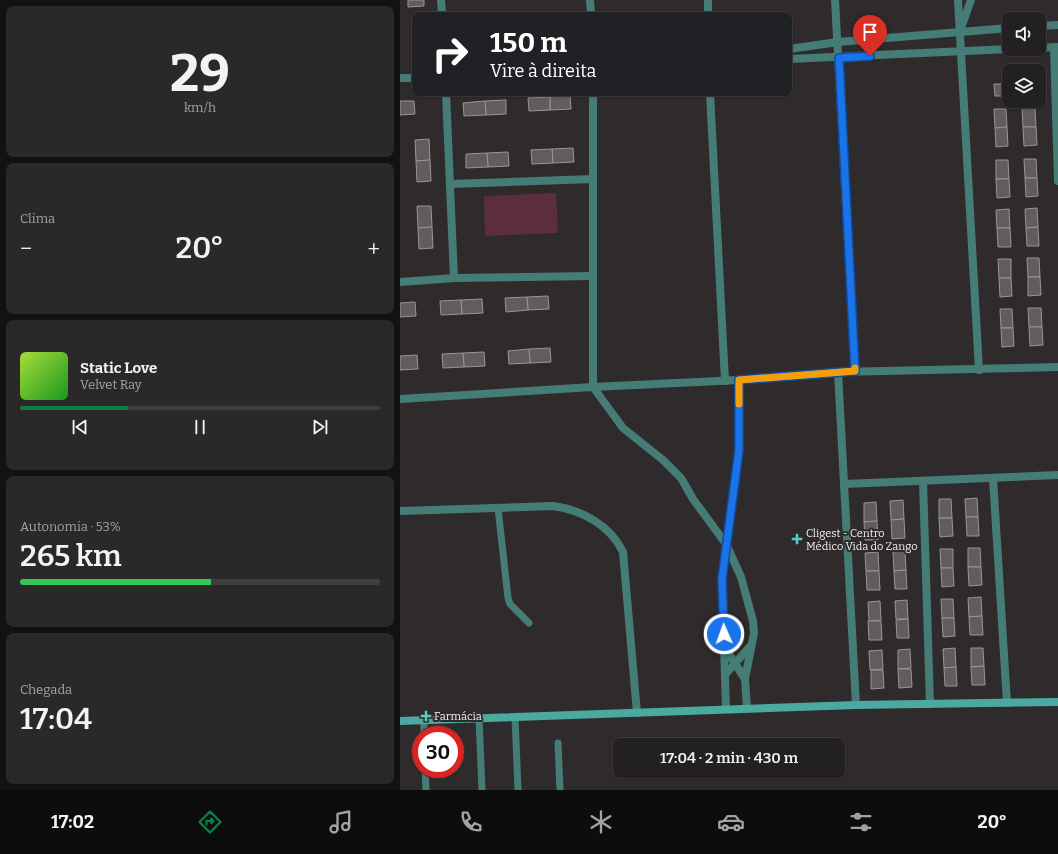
<!DOCTYPE html>
<html lang="pt">
<meta charset="utf-8">
<style>
body{margin:0;font-family:Bitter,serif;background:#2b282a;color:#f1f3f6;height:100vh;display:flex;flex-direction:column;font-size:15px;white-space:nowrap}
*{box-sizing:border-box;margin:0}
p{font-size:13px;color:#a3a3a5}
.icon{flex:none;width:22px;height:22px;fill:none;stroke:currentColor;stroke-width:2;stroke-linecap:round;stroke-linejoin:round}
.map{position:relative;flex:1;overflow:hidden}
.panel{display:flex;flex-direction:column;gap:6px;padding:6px;background:#131212;width:400px}
.panel>*{flex:none}
.guide{position:absolute;left:12px;top:12px;width:380px;height:84px;border-radius:8px;box-shadow:0 1px 3px #0004,0 0 0 1px #403e3f;background:#202124;color:#fff;overflow:hidden}
.tools{position:absolute;left:602px;top:12px;display:grid;gap:8px}
.tools a{display:grid;place-items:center;width:44px;height:44px;border-radius:8px;background:#232021;box-shadow:0 1px 3px #0004,0 0 0 1px #403e3f;font-size:20px}
.speed{position:absolute;left:12px;top:726px;display:flex;gap:8px;font-size:20px;font-weight:700;text-align:center}
.speed>*{display:grid;place-content:center;width:52px;height:52px;border-radius:50%;background:#232021;box-shadow:0 1px 3px #0004,0 0 0 1px #403e3f;line-height:1}
.speed .limit{border:6px solid #d22;background:#fff;color:#111}
.pin{position:absolute;display:grid;place-items:center;width:34px;height:34px;color:#fff;margin:-41px -17px;border-radius:50% 50% 50% 0;rotate:-45deg;box-shadow:0 0 4px #0007}
.pin .icon{rotate:45deg}
.me{position:absolute;width:44px;margin:-22px;rotate:358deg;stroke-linejoin:round;filter:drop-shadow(0 0 3px #0008)}
.turn{display:flex;align-items:center;gap:14px;height:84px;padding:0 12px;font-size:18px}
.turn .icon{width:52px;height:52px;stroke-width:2.5}
.turn b{display:block;font-size:28px;line-height:34px}
.big{font-size:30px;font-weight:600;line-height:1.1}
.panel .card{flex:1;display:flex;flex-direction:column;justify-content:center;gap:6px;min-width:0;padding:0 14px;border-radius:8px;background:#2b282a}
.panel .dial{align-items:center;gap:0}
.dial b{font-size:52px;line-height:1}
.song{display:flex;align-items:center;gap:12px}
.cover{width:48px;height:48px;border-radius:6px;background:linear-gradient(135deg,hsl(80 70% 55%),hsl(120 70% 35%))}
.played{height:4px;border-radius:2px;background:linear-gradient(90deg,#0b8043 30%,#403e3f 30%)}
.keys{display:flex;justify-content:space-around;direction:ltr}
.heat{display:flex;justify-content:space-between;align-items:center;font-size:22px;direction:ltr}
.charge{height:6px;border-radius:3px;background:linear-gradient(90deg,#34c759 53%,#403e3f 0)}
.trip{position:absolute;left:213px;top:738px;width:232px;height:40px;border-radius:8px;background:#232021;box-shadow:0 1px 3px #0004,0 0 0 1px #403e3f;font-weight:600;line-height:40px;text-align:center}
.dock{display:flex;height:64px;justify-content:space-around;align-items:center;background:#0e0d0d;color:#a3a3a5}
.dock .icon{width:28px;height:28px}
.dock .active{color:#0b8043}
.dock b{font-size:18px;color:#f1f3f6}
main{display:flex;flex:1;min-height:0}
.map>svg:first-child{display:block}
.green{fill:#5c2d3f}
.building{fill:#615d5e;stroke:#9a9596}
.lines{fill:none;stroke-linecap:round;stroke-linejoin:round}
.lane{stroke:#457d76;stroke-width:7}
.street{stroke:#457d76;stroke-width:8}
.secondary{stroke:#4baaa0;stroke-width:8}
.route-casing{stroke:#114b97;stroke-width:10}
.route{stroke:#1a73e8;stroke-width:7}
.slow{stroke:#f59e0b;stroke-width:7}
.poi-dot{fill:#57cec2;stroke:#2f2b2c;stroke-width:1.5}
.labels{text-anchor:middle;stroke-width:4;stroke-linejoin:round;paint-order:stroke}
.poi-label{font-size:11px;fill:#f1eeef;stroke:#2f2b2c;text-anchor:start}
</style>
<main>
<section class="panel">
<div class="card dial"><b>29</b><p>km/h</p></div>
<div class="card"><p>Clima</p>
<div class="heat"><a>−</a><b class="big">20°</b><a>+</a></div>
</div>
<div class="card">
<div class="song"><i class="cover"></i><div><b>Static Love</b><p>Velvet Ray</p></div></div>
<div class="played"></div>
<div class="keys"><svg class="icon" aria-label="previous" viewBox="0 0 24 24"><path d="M18 5L8 12l10 7zM5 5v14"/></svg><svg class="icon" aria-label="pause" viewBox="0 0 24 24"><path d="M8 5v14M16 5v14"/></svg><svg class="icon" aria-label="next" viewBox="0 0 24 24"><path d="M6 5l10 7-10 7zM19 5v14"/></svg></div>
</div>
<div class="card"><p>Autonomia · 53%</p><b class="big">265 km</b><div class="charge"></div></div>
<div class="card"><p>Chegada</p><b class="big">17:04</b></div>
</section>
<div class="map">
<svg width="658" height="790" viewBox="0 0 658 790">
<rect width="100%" height="100%" fill="#2f2b2c"/>
<path class="green" d="M 156,193 L 158,233 L 85,236 L 84,196 Z"/>
<g class="building">
<path d="M 8,0 L 24,0 L 24,6 L 8,7 Z"/>
<path d="M 594,84 L 609,84 L 609,96 L 595,96 Z"/>
<path d="M 170,95 L 171,109 L 150,110 L 150,97 Z"/>
<path d="M 150,97 L 150,110 L 129,111 L 128,98 Z"/>
<path d="M 106,100 L 106,114 L 86,115 L 85,101 Z"/>
<path d="M 0,101 L 14,101 L 15,114 L 0,115 Z"/>
<path d="M 85,101 L 86,115 L 64,116 L 63,103 Z"/>
<path d="M 622,108 L 635,108 L 636,127 L 623,127 Z"/>
<path d="M 594,109 L 606,109 L 607,127 L 595,128 Z"/>
<path d="M 607,127 L 608,146 L 596,147 L 595,128 Z"/>
<path d="M 623,127 L 636,127 L 637,145 L 624,146 Z"/>
<path d="M 29,139 L 30,160 L 16,161 L 15,140 Z"/>
<path d="M 173,148 L 174,162 L 153,163 L 152,149 Z"/>
<path d="M 152,149 L 153,163 L 132,164 L 131,150 Z"/>
<path d="M 108,152 L 109,166 L 88,167 L 87,153 Z"/>
<path d="M 87,153 L 88,167 L 66,168 L 66,154 Z"/>
<path d="M 624,159 L 636,159 L 637,178 L 625,178 Z"/>
<path d="M 30,160 L 31,181 L 17,182 L 16,161 Z"/>
<path d="M 596,160 L 608,160 L 609,179 L 596,179 Z"/>
<path d="M 625,178 L 637,178 L 638,196 L 626,197 Z"/>
<path d="M 596,179 L 609,179 L 610,197 L 597,198 Z"/>
<path d="M 17,206 L 31,206 L 32,227 L 18,228 Z"/>
<path d="M 637,208 L 638,227 L 626,228 L 625,209 Z"/>
<path d="M 609,209 L 610,228 L 597,228 L 596,210 Z"/>
<path d="M 32,227 L 33,248 L 19,249 L 18,228 Z"/>
<path d="M 638,227 L 639,246 L 627,246 L 626,228 Z"/>
<path d="M 597,228 L 610,228 L 611,247 L 598,247 Z"/>
<path d="M 627,258 L 639,258 L 640,277 L 628,277 Z"/>
<path d="M 598,259 L 611,259 L 611,278 L 599,278 Z"/>
<path d="M 628,277 L 640,277 L 641,295 L 628,296 Z"/>
<path d="M 599,278 L 611,278 L 612,296 L 600,297 Z"/>
<path d="M 148,296 L 149,309 L 128,310 L 127,297 Z"/>
<path d="M 127,297 L 128,310 L 106,312 L 105,298 Z"/>
<path d="M 82,299 L 83,313 L 62,314 L 61,300 Z"/>
<path d="M 61,300 L 62,314 L 41,315 L 40,301 Z"/>
<path d="M 15,302 L 16,316 L 0,317 L 0,303 Z"/>
<path d="M 628,308 L 641,308 L 642,327 L 629,327 Z"/>
<path d="M 600,309 L 612,309 L 613,328 L 601,328 Z"/>
<path d="M 629,327 L 642,327 L 643,345 L 630,346 Z"/>
<path d="M 601,328 L 613,328 L 614,346 L 602,347 Z"/>
<path d="M 150,348 L 151,362 L 130,363 L 129,349 Z"/>
<path d="M 129,349 L 130,363 L 109,364 L 108,351 Z"/>
<path d="M 84,352 L 85,366 L 64,367 L 63,353 Z"/>
<path d="M 63,353 L 64,367 L 43,368 L 42,354 Z"/>
<path d="M 17,355 L 18,369 L 0,370 L 0,356 Z"/>
<path d="M 577,498 L 578,517 L 566,517 L 565,499 Z"/>
<path d="M 539,499 L 551,499 L 552,518 L 539,518 Z"/>
<path d="M 503,500 L 504,519 L 491,520 L 490,501 Z"/>
<path d="M 476,502 L 477,521 L 464,522 L 464,503 Z"/>
<path d="M 566,517 L 578,517 L 579,536 L 567,536 Z"/>
<path d="M 539,518 L 552,518 L 553,536 L 540,537 Z"/>
<path d="M 504,519 L 505,538 L 492,539 L 491,520 Z"/>
<path d="M 477,521 L 478,540 L 465,540 L 464,522 Z"/>
<path d="M 568,548 L 580,548 L 581,567 L 568,567 Z"/>
<path d="M 540,549 L 553,549 L 553,568 L 541,568 Z"/>
<path d="M 505,551 L 506,570 L 494,571 L 493,552 Z"/>
<path d="M 478,552 L 479,571 L 466,571 L 465,553 Z"/>
<path d="M 568,567 L 581,567 L 582,585 L 569,586 Z"/>
<path d="M 541,568 L 553,568 L 554,586 L 542,587 Z"/>
<path d="M 506,570 L 507,589 L 495,589 L 494,571 Z"/>
<path d="M 466,571 L 479,571 L 480,590 L 467,590 Z"/>
<path d="M 581,597 L 582,616 L 569,617 L 568,598 Z"/>
<path d="M 541,599 L 553,599 L 554,618 L 542,618 Z"/>
<path d="M 507,600 L 508,619 L 496,619 L 495,601 Z"/>
<path d="M 480,601 L 481,620 L 469,621 L 468,602 Z"/>
<path d="M 582,616 L 583,635 L 570,635 L 569,617 Z"/>
<path d="M 542,618 L 554,618 L 555,636 L 543,637 Z"/>
<path d="M 508,619 L 509,638 L 497,638 L 496,620 Z"/>
<path d="M 468,621 L 481,621 L 482,640 L 469,640 Z"/>
<path d="M 555,648 L 556,667 L 544,668 L 543,649 Z"/>
<path d="M 571,648 L 583,648 L 584,666 L 571,667 Z"/>
<path d="M 510,649 L 511,668 L 498,669 L 498,650 Z"/>
<path d="M 482,650 L 483,669 L 470,670 L 469,651 Z"/>
<path d="M 584,666 L 585,685 L 572,685 L 571,667 Z"/>
<path d="M 556,667 L 557,686 L 545,686 L 544,668 Z"/>
<path d="M 498,669 L 511,669 L 512,687 L 499,688 Z"/>
<path d="M 471,670 L 483,670 L 484,688 L 471,689 Z"/>
</g>
<g class="lines">
<g class="lane">
<path d="M 98,508 L 108,598 L 110,604 L 129,623"/>
<path d="M 115,717 L 118,790"/>
<path d="M 79,718 L 82,790"/>
<path d="M 24,720 L 24,735"/>
<path d="M 158,743 L 160,790"/>
<path d="M 25,769 L 26,790"/>
</g>
<g class="street">
<path d="M 41,0 L 42,15"/>
<path d="M 190,0 L 191,15"/>
<path d="M 308,0 L 308,15"/>
<path d="M 435,0 L 455,371"/>
<path d="M 558,0 L 579,370"/>
<path d="M 639,26 L 658,25"/>
<path d="M 561,28 L 571,0"/>
<path d="M 654,47 L 658,181"/>
<path d="M 639,48 L 658,47"/>
<path d="M 389,49 L 438,42 L 609,28"/>
<path d="M 389,59 L 610,49"/>
<path d="M 0,78 L 15,78"/>
<path d="M 46,93 L 54,278"/>
<path d="M 193,93 L 193,387 L 223,428 L 263,460 L 281,478 L 293,499 L 326,544 L 322,579 L 326,709"/>
<path d="M 310,93 L 325,381"/>
<path d="M 50,184 L 193,179"/>
<path d="M 0,282 L 54,278 L 192,276"/>
<path d="M 438,372 L 456,705"/>
<path d="M 339,380 L 339,450 L 326,544 L 341,577 L 353,621 L 354,633 L 345,679 L 347,708"/>
<path d="M 0,399 L 193,387 L 339,380 L 438,372 L 658,367"/>
<path d="M 593,478 L 607,703"/>
<path d="M 523,481 L 530,704"/>
<path d="M 444,484 L 658,475"/>
<path d="M 0,511 L 153,506 C 182,510 210,525 223,552 L 237,713"/>
<path d="M 325,648 L 345,679"/>
<path d="M 325,675 L 351,645"/>
</g>
<path class="secondary" d="M 0,721 L 456,705 L 658,702"/>
</g>
<g class="lines">
<g class="route-casing">
<path id="route" d="M 324,634 L 322,579 L 339,450 L 339,380 L 455,371 L 439,58 L 470,56"/>
</g>
<use href="#route" class="route"/>
<path class="slow" d="M 339,404 L 339,380 L 455,371 L 455,368"/>
</g>
<g class="poi-dot">
<path d="M395 533h4v4h4v4h-4v4h-4v-4h-4v-4h4z"/>
<path d="M24 710h4v4h4v4h-4v4h-4v-4h-4v-4h4z"/>
</g>
<g class="labels">
<g class="poi-label">
<text x="406" y="537">Cligest - Centro<tspan x="406" dy="13">Médico Vida do Zango</tspan></text>
<text x="34" y="720">Farmácia</text>
</g>
</g>
</svg>
<div class="tools">
<a><svg class="icon" aria-label="sound" viewBox="0 0 24 24"><path d="M4 9h4l5-4v14l-5-4H4zM17 9q2 3 0 6"/></svg></a>
<a><svg class="icon" aria-label="layers" viewBox="0 0 24 24"><path d="M12 4l9 5-9 5-9-5zM3 14l9 5 9-5"/></svg></a>
</div>
<div class="speed"><div class="limit">30</div></div>
<div class="pin" style="left:470px;top:56px;background:#d93025"><svg class="icon" aria-label="arrive" viewBox="0 0 24 24"><path d="M6 21V4h12l-3 4 3 4H6"/></svg></div>
<svg class="me" style="left:324px;top:634px" viewBox="-20 -20 40 40"><circle r="17" fill="#1a73e8" stroke="#fff" stroke-width="3"/><path d="M0-11L8 9 0 5-8 9z" fill="#fff"/></svg>
<div class="trip">17:04 · 2 min · 430 m</div>
<div class="guide">
<div class="turn"><svg class="icon" aria-label="right" viewBox="0 0 24 24"><path d="M7 20v-9h11M14 6l5 5-5 5"/></svg><div><b>150 m</b>Vire à direita</div></div>
</div>
</div>
</main>
<nav class="dock">
<b>17:02</b>
<svg class="icon active" aria-label="directions" viewBox="0 0 24 24"><path d="M12 3l9 9-9 9-9-9zM9 14v-3h6M13 9l2 2-2 2"/></svg>
<svg class="icon" aria-label="music" viewBox="0 0 24 24"><path d="M9 18V5l10-2v13"/><circle cx="6" cy="18" r="3"/><circle cx="16" cy="16" r="3"/></svg>
<svg class="icon" aria-label="phone" viewBox="0 0 24 24"><path d="M5 4h4l2 5-3 2q2 4 5 5l2-3 5 2v4C11 20 4 13 5 4z"/></svg>
<svg class="icon" aria-label="climate" viewBox="0 0 24 24"><path d="M12 3v18M4 7l16 10M4 17L20 7"/></svg>
<svg class="icon" aria-label="car" viewBox="0 0 24 24"><path d="M5 17H2v-5l4-1 3-4h7l3 4 3 1v5h-3M9 17h6M6 11h13"/><circle cx="7" cy="17" r="2"/><circle cx="17" cy="17" r="2"/></svg>
<svg class="icon" aria-label="filters" viewBox="0 0 24 24"><path d="M4 7h16M4 17h16"/><circle cx="9" cy="7" r="2"/><circle cx="15" cy="17" r="2"/></svg>
<b>20°</b>
</nav>
